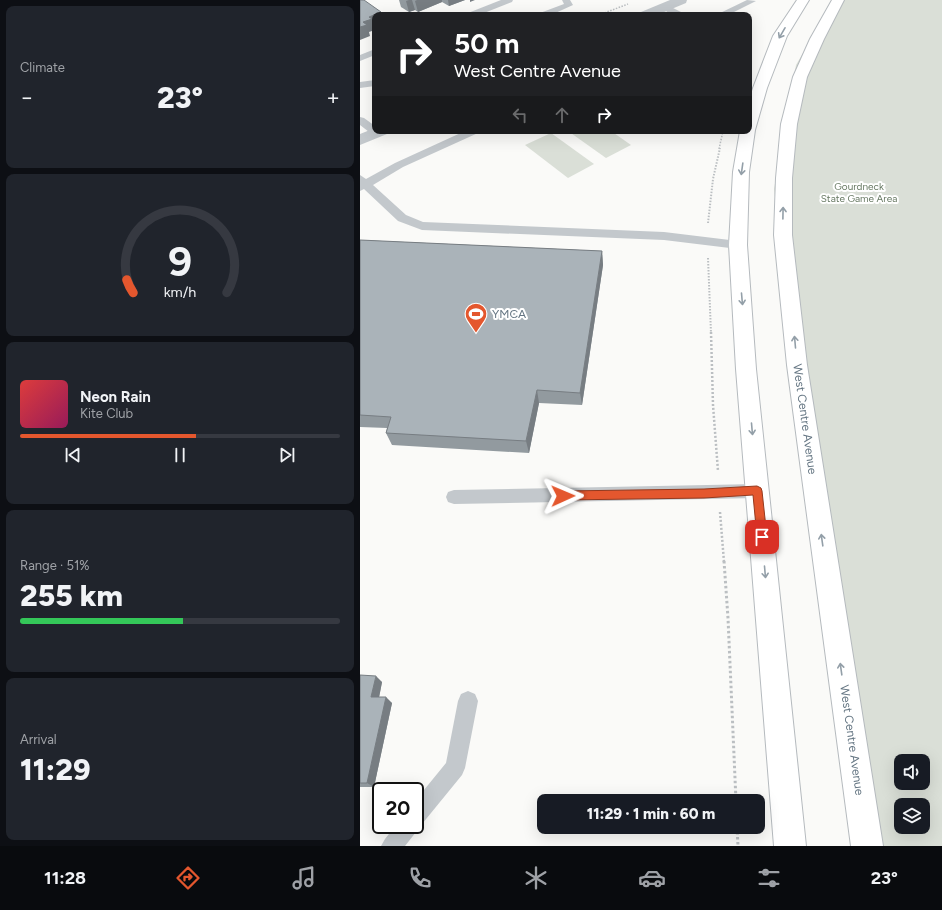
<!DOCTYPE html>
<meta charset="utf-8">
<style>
body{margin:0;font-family:Figtree,sans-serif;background:#20242c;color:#f1f3f6;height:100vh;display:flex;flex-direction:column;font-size:15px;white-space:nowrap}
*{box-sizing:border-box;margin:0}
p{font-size:13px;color:#9ea1a6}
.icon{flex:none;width:22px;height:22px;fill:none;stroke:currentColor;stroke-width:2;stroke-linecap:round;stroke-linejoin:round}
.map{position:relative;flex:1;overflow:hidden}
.panel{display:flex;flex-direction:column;gap:6px;padding:6px;background:#0d0f14;width:360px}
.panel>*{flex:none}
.banner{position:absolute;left:12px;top:12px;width:380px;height:122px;border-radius:8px;box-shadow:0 4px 16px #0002;background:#202124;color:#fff;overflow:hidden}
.tools{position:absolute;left:534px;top:754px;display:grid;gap:8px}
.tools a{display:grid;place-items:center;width:36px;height:36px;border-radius:8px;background:#171b24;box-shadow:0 4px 16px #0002;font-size:20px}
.speed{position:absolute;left:12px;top:782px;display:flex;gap:8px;font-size:20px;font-weight:700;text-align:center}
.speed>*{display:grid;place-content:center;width:52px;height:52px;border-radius:50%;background:#171b24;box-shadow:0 4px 16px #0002;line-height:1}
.speed .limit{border:2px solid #111;border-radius:6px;background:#fff;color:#111}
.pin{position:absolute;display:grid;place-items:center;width:34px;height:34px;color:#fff;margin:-17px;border-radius:8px;box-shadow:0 2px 6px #0006}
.me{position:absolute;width:44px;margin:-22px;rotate:89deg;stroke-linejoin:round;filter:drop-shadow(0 0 3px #0008)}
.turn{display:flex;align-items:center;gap:14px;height:84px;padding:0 16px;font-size:18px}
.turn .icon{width:52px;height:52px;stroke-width:2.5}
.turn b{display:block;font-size:28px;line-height:34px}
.lanes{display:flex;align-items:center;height:38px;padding:0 16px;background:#0003;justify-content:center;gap:20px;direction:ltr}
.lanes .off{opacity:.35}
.big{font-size:30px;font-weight:800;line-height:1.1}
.panel .widget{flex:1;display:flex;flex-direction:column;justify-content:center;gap:6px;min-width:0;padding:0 14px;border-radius:8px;background:#20242c}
.panel .dial{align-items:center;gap:0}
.dial svg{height:104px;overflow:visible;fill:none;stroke:#363941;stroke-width:7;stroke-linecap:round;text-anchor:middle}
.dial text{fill:#f1f3f6;stroke:none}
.song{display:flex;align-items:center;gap:12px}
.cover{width:48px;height:48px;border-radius:6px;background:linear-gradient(135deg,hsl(0 70% 55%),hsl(330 70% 35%))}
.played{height:4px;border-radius:2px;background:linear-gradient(90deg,#e4572e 55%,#363941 55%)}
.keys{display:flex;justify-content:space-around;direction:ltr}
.heat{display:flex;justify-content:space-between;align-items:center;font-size:22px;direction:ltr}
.charge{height:6px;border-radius:3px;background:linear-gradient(90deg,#34c759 51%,#363941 0)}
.trip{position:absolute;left:177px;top:794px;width:228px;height:40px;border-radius:8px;background:#171b24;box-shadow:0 4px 16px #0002;font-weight:800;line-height:40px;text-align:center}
.dock{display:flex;height:64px;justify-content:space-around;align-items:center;background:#090b0e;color:#9ea1a6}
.dock .icon{width:28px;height:28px}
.dock .on{color:#e4572e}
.dock b{font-size:18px;color:#f1f3f6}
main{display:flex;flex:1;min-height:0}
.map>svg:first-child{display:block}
.green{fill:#dadfd7;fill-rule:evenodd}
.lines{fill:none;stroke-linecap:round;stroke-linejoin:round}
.primary-casing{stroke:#b5babe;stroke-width:2}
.path-far3{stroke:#bbbfc2;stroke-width:1.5;stroke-dasharray:1.5 1.5;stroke-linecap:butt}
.path-far2{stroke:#bbbfc2;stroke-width:2;stroke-dasharray:1.5 1.5;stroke-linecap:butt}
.path-far1{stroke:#bbbfc2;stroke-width:2.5;stroke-dasharray:2 2;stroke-linecap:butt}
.path{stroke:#bbbfc2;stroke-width:3;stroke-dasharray:2.5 2.5;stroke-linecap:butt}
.service{fill:#c3c8cc;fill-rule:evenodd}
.tertiary{fill:#c3c8cc;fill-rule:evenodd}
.primary{fill:#fff;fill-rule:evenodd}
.wall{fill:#929a9f}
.shaded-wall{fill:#777d82}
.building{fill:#aab3b9;stroke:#777d82}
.oneway{stroke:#939fa8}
.route{fill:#e4572e;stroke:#94391e}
.labels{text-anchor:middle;stroke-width:4;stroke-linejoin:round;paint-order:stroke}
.far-park-label{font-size:10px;fill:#687a64;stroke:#fff}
.poi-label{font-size:12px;fill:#657683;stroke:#fff;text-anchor:start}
.street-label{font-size:12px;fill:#657683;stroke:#fff}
</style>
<main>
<section class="panel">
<div class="widget"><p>Climate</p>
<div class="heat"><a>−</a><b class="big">23°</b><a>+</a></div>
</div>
<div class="widget dial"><svg viewBox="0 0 100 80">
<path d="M14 69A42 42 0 1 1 86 69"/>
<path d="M14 69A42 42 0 0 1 9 59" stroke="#e4572e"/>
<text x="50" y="56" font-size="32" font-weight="700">9</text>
<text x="50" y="72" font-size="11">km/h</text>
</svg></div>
<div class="widget">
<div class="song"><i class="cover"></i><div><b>Neon Rain</b><p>Kite Club</p></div></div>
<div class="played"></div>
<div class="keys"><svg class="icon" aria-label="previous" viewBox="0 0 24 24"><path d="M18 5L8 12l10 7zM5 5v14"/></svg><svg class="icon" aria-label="pause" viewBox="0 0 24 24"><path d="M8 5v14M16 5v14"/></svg><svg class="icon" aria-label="next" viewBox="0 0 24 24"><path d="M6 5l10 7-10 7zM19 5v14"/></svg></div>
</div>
<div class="widget"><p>Range · 51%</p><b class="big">255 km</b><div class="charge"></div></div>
<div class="widget"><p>Arrival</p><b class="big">11:29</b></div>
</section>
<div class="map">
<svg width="582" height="846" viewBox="0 0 582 846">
<rect width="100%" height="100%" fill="#fafaf8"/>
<g class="green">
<path d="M 474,0 L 582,0 L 582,846 L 497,846 L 414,189 L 436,65 ZM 541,761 L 563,761 L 563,783 L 541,783 ZM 541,805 L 563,805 L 563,827 L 541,827 Z"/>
<path d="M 208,131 L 251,131 L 271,145 L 246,158 Z"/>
<path d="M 191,133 L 234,164 L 208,178 L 165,145 Z"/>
</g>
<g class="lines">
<g class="primary-casing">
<g id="primary">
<path d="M 437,0 L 449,0 L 427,36 L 407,88 L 395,130 L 389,172 L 387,245 L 396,369 L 446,846 L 414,846 L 376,369 L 369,245 L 373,172 L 380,131 L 389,131 L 389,100 L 393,88 L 413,36 Z"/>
<path d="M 472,0 L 484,0 L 464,39 L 447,77 L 437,124 L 432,178 L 432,235 L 447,365 L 523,846 L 491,846 L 427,365 L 414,235 L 416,178 L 421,124 L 433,77 L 450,39 Z"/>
</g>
</g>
<g class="path-far3">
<path d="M 239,15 L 268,4"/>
<path d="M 359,149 L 363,131"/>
</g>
<g class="path-far2">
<path d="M 348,223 L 353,179 L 360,148"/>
<path d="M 348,258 L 351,333"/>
</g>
<g class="path-far1">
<path d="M 351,332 L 353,405 L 358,471"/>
<path d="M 360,512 L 364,562"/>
</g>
<g class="path">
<path d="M 364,561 L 368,618 L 376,801"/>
<path d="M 377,827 L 378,846"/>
</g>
<g class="service">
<path d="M 141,0 L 153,0 L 152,2 L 119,15 L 106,15 L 108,13 Z"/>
<path d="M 202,0 L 210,0 L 213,5 L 191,15 L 178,15 L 180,13 L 204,4 Z"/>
<path d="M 387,0 L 396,1 L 368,15 L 356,15 Z"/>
<path d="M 305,4 L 323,13 L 325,15 C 315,15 308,14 301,7 L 302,5 Z"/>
<path d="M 15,49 L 15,55 L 0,61 L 0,55 Z"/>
<path d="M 15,80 L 15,86 L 0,88 L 0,82 Z"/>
<path d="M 0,117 L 4,118 L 15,126 L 15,131 L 21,131 L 22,133 L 21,135 L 13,135 L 0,125 Z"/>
<path d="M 105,131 L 119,131 L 118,133 L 43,167 L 13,185 L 46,215 L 63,222 L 304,232 L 378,241 L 382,242 L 384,245 L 382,248 L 378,249 L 304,240 L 62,230 L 38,221 L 4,189 L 0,191 L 0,175 L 6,179 L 35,163 Z"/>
<path d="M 397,484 L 403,486 L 405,491 L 403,496 L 397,498 L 94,504 L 88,502 L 86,497 L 88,492 L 94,490 Z"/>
<path d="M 108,691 L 115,694 L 118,701 L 105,768 L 102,775 L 62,824 L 59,826 L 56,832 L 45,846 L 21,846 L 25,839 L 36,825 L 55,825 L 55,801 L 86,763 L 98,701 L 101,694 Z"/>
</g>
<g class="tertiary">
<path d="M 310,0 L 327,0 L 326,3 L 297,15 L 279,15 L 281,12 Z"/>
<path d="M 15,128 L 15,131 L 29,131 L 27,134 L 0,145 L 0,134 Z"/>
</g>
<use href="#primary" class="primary"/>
</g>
<g class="wall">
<path d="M 39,0 L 105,0 L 89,6 L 82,2 L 58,12 L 55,10 L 49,12 L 41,7 Z"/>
<path d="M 0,240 L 242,251 L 243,265 L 222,405 L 179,403 L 169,453 L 32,445 L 26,433 L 27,428 L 0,427 Z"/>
<path d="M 0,675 L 22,682 L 19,697 L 32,703 L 14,787 L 0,787 Z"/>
</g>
<g class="shaded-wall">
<path d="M 49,0 L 52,0 L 55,10 L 49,12 L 46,1 Z"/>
<path d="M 57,0 L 82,0 L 82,2 L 58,12 L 55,1 Z"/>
<path d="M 88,0 L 105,0 L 89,6 Z"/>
<path d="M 110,0 L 115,0 L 110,2 Z"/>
<path d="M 21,12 L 22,15 L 15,15 L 15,27 L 14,27 L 15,30 L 9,32 L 10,36 L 0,40 L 0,27 L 3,22 L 9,17 Z"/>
<path d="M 242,251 L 243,265 L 222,405 L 220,393 Z"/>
<path d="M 177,390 L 179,403 L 169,453 L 166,441 Z"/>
<path d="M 16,676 L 22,682 L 18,703 L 11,697 Z"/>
<path d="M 26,697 L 32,703 L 14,787 L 7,783 Z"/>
</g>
<g class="building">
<path d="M 0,0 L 4,0 L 21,12 L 9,17 L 12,19 L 3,22 L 7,25 L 0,27 Z"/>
<path d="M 0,240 L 242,251 L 220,393 L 177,390 L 166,441 L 26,433 L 31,417 L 0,415 Z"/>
<path d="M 0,675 L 16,676 L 11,697 L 26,697 L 7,783 L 0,783 Z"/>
</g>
<defs><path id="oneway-shaft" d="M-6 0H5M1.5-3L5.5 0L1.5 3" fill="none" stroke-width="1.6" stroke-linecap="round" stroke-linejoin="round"/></defs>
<g class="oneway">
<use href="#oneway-shaft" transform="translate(422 33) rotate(120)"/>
<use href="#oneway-shaft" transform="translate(382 169) rotate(98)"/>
<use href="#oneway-shaft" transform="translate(423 213) rotate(-89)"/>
<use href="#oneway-shaft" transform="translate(382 299) rotate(85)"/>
<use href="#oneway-shaft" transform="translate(435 342) rotate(-95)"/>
<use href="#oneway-shaft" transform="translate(392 429) rotate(85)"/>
<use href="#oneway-shaft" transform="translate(462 540) rotate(-98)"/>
<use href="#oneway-shaft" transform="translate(405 572) rotate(85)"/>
<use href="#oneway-shaft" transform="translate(481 669) rotate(-98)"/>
</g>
<path class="route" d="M 397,486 L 401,488 L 402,491 L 407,537 L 405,540 L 402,541 L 398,540 L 397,537 L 393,495 L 344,498 L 203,500 L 200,499 L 198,496 L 200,493 L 203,491 L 344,489 Z"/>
<defs>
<g id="stadium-pin" transform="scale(1.15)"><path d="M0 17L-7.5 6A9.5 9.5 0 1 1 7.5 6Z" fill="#e4572e" stroke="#fff"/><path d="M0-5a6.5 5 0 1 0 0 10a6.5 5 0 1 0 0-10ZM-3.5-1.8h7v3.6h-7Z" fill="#fff"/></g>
</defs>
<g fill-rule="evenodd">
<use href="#stadium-pin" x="116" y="314"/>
</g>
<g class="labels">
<g class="far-park-label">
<text x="499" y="190">Gourdneck<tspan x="499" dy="12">State Game Area</tspan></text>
</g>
<g class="poi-label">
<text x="132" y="318">YMCA</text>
</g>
<g class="street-label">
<text transform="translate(445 419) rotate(82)" y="4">West Centre Avenue</text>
<text transform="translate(492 740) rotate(82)" y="4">West Centre Avenue</text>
</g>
</g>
</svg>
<div class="tools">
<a><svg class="icon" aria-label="sound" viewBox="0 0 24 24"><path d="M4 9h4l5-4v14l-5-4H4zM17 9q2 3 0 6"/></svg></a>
<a><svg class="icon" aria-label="layers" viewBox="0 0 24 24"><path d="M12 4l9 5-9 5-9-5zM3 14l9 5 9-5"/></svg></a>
</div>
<div class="speed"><div class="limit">20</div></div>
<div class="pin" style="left:402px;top:537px;background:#d93025"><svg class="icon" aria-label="arrive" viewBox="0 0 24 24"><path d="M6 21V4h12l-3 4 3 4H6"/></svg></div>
<svg class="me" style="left:203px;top:496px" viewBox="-20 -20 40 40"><path d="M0-17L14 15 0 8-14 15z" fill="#e4572e" stroke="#fff" stroke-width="4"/></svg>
<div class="trip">11:29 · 1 min · 60 m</div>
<div class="banner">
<div class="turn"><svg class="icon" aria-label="right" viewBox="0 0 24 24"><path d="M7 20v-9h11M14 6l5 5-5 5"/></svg><div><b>50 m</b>West Centre Avenue</div></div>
<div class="lanes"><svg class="icon off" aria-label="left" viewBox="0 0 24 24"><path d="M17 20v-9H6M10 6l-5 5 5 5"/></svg><svg class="icon off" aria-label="ahead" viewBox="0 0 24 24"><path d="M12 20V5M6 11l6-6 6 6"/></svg><svg class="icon" aria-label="right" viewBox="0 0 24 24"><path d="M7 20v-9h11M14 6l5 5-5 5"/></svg></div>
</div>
</div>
</main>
<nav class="dock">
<b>11:28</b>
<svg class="icon on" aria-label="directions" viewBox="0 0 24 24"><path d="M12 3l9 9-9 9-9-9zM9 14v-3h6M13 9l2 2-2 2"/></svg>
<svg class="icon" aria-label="music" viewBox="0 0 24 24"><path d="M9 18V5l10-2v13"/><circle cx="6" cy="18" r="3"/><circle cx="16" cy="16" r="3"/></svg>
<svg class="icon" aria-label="phone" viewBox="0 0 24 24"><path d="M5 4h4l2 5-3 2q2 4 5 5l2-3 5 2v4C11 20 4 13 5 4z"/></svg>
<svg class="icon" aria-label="climate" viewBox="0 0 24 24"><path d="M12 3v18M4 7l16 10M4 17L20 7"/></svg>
<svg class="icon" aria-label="car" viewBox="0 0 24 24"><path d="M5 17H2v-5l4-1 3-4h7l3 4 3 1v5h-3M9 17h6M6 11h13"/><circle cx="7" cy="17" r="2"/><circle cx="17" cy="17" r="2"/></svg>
<svg class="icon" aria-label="filters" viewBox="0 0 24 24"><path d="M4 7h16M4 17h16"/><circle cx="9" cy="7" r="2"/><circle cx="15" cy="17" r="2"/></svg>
<b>23°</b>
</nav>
